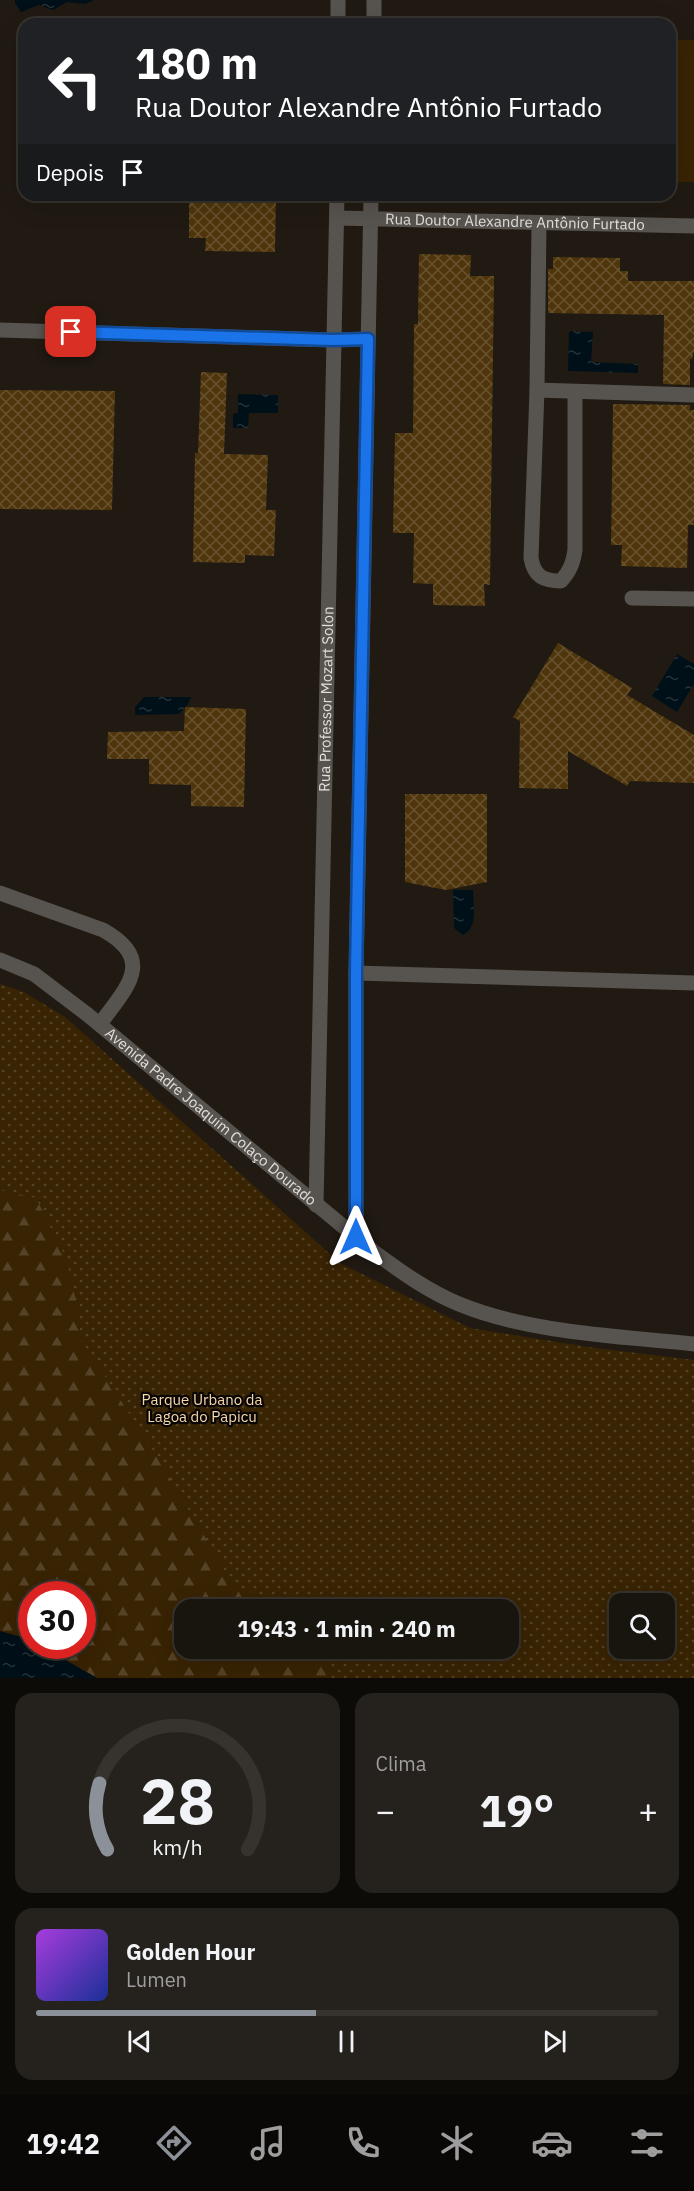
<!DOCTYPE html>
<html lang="pt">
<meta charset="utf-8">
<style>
body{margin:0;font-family:"IBM Plex Sans",sans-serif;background:#25211c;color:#f1f3f6;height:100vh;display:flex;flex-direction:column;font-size:22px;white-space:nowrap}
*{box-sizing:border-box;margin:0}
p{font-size:20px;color:#9f9e9e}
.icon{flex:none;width:33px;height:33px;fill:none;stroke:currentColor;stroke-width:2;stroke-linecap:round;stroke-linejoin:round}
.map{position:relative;height:1678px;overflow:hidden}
.sheet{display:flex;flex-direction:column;gap:15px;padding:15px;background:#0d0b08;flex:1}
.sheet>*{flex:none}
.guide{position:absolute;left:18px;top:18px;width:658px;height:183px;border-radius:18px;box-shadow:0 6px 24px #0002,0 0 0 2px #36332e;background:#202124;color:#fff;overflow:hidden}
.buttons{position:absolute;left:609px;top:1593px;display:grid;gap:12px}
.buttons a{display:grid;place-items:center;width:66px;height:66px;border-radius:12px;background:#18140e;box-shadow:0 6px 24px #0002,0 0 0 2px #36332e;font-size:30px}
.speed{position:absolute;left:18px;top:1581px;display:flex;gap:12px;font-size:30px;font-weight:700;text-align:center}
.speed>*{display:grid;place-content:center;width:78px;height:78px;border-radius:50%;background:#18140e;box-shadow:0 6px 24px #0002,0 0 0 2px #36332e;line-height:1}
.speed .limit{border:9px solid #d22;background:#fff;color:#111}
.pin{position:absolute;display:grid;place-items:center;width:51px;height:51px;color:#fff;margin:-26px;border-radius:12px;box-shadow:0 3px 9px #0006}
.me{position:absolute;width:66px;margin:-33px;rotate:0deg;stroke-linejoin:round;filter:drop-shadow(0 0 4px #0008)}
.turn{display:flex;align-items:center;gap:21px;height:126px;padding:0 18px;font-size:27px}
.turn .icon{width:78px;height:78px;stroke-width:2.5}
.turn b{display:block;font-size:42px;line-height:51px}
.then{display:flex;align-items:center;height:57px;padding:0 18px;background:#0003;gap:12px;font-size:22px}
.big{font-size:45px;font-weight:800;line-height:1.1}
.sheet .tile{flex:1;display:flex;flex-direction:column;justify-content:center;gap:9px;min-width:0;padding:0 21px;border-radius:18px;background:#25211c}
.sheet .dial{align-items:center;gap:0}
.dial svg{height:156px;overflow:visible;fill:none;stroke:#36332e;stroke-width:7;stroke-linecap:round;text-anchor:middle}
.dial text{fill:#f1f3f6;stroke:none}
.song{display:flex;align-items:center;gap:18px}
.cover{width:72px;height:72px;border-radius:9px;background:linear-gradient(135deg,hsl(280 70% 55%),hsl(230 70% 35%))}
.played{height:6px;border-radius:3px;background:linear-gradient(90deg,#8c9099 45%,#36332e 45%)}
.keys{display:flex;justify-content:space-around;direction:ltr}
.heat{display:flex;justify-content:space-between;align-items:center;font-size:33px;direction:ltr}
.sheet .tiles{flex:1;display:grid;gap:15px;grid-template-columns:1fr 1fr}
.tile:last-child{grid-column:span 2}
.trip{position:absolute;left:174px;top:1599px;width:345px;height:60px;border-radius:18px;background:#18140e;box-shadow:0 6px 24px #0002,0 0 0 2px #36332e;font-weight:800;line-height:60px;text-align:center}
.menu{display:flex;height:96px;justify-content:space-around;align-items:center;background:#0a0806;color:#9f9e9e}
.menu .icon{width:42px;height:42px}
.menu .active{color:#8c9099}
.menu b{font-size:27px;color:#f1f3f6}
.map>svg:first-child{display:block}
.green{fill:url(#green-dots);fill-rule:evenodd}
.forest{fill:url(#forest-firs)}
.pitch{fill:#382303}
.water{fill:url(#water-ripples)}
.building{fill:url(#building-cross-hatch)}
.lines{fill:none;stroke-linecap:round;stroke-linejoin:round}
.service{stroke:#57534f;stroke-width:15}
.minor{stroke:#57534f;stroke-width:15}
.route-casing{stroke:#114b97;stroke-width:15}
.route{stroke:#1a73e8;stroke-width:10}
.labels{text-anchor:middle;stroke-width:4.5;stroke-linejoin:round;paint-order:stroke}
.street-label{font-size:15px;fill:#e3ded9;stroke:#080604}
.park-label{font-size:15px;fill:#f8d7ac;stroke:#080604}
</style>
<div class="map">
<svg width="694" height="1678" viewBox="0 0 694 1678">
<defs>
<pattern id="green-dots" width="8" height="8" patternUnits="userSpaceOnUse" patternTransform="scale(1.5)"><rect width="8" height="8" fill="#382303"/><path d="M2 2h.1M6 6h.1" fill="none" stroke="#554227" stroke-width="1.8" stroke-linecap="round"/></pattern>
<pattern id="forest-firs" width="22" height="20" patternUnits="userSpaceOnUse" patternTransform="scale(1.5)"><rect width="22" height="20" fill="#382303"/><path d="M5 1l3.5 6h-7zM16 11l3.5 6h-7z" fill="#554227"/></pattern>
<pattern id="water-ripples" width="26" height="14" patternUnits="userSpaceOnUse" patternTransform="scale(1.5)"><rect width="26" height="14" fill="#001018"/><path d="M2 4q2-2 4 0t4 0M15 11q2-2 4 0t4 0" fill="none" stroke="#253239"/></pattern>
<pattern id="building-cross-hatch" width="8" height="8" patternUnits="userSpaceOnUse" patternTransform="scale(1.5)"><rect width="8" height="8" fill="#4f350c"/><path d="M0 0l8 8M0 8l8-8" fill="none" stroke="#68522f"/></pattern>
</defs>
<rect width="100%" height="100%" fill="#201a12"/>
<path class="green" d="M 0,984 L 24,992 L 65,1017 L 340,1263 L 470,1328 L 588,1347 L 694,1360 L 694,1678 L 0,1678 ZM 32,1594 L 82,1594 L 82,1646 L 32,1646 ZM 620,1604 L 664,1604 L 664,1648 L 620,1648 ZM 184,1610 L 508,1610 L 508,1648 L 184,1648 Z"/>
<path class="forest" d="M 0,1190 L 36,1198 L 70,1266 L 82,1341 L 151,1447 L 233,1584 L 283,1609 L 184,1610 L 184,1648 L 321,1649 L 327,1656 L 331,1678 L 97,1678 L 41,1646 L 82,1646 L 82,1594 L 32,1594 L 31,1640 L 0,1631 Z"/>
<rect class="pitch" x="671" y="40" width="23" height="142"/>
<g class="water">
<path d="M 15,0 L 94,0 L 85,4 L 67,2 L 53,10 L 39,5 L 21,12 L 15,3 Z"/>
<path d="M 569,331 L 593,332 L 591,362 L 638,364 L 638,373 L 568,371 Z"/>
<path d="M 238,394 L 278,395 L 278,413 L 249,413 L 248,428 L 233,428 L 233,414 L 238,413 Z"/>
<path d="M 677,654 L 694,664 L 694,684 L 677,712 L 652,696 Z"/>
<path d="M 144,697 L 191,697 L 188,704 L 179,714 L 135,715 L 135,707 Z"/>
<path d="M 453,890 L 473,890 C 473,905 479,927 463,935 L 455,929 L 454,926 Z"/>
<path d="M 0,1631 L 29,1639 L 31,1640 L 32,1646 L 41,1646 L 97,1678 L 0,1678 Z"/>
</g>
<g class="building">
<path d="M 189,195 L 276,195 L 275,252 L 205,251 L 206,238 L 189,238 Z"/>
<path d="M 419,254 L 471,255 L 470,276 L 494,276 L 490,585 L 484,584 L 485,606 L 433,605 L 433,584 L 413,583 L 414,533 L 393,533 L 395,433 L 413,433 L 414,324 L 418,324 Z"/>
<path d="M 553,257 L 620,258 L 620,271 L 628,271 L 628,281 L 694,281 L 694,351 L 692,359 L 690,359 L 690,385 L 663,384 L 664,315 L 548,313 L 548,269 L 553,269 Z"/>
<path d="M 201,372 L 227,373 L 224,454 L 268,455 L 266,510 L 276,510 L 274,556 L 245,555 L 245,563 L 193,562 L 195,453 L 198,453 Z"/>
<path d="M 0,390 L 115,391 L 112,510 L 0,509 Z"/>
<path d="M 613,404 L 690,405 L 690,410 L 694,410 L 694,525 L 688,525 L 687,568 L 621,566 L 622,545 L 611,545 Z"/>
<path d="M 558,643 L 632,688 L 627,695 L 694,735 L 694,783 L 630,781 L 627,786 L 568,751 L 568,789 L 519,788 L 520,721 L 513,717 Z"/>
<path d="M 185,707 L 246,709 L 244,807 L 191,806 L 191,785 L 149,784 L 149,759 L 107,759 L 108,732 L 184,731 Z"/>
<path d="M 405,794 L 487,794 L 487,882 L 446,890 L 405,882 Z"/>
</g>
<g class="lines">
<g class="service">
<path d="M 539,224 L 537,390 L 694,395"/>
<path d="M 537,390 L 531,558 C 534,576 543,581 561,581 C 570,571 573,563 575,550 L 575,393"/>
<path d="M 0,893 L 103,930 C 157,960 126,988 100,1024"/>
<path d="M 356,973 L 694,983"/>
</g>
<g class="minor">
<path d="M 338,24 L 338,0"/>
<path d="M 374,24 L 374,0"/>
<path id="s1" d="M 337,218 L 694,226"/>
<path d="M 0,330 L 333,340 L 368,339"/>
<path d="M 632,598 L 694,599"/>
<path id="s2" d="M 0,960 L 34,974 L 88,1015 L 374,1252 C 400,1271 429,1292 459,1304 C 529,1333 619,1336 694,1344"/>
<path id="s3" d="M 316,1205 L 337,195"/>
<path d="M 356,1237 L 356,973 L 371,195"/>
</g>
</g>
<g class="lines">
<g class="route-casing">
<path id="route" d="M 71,332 L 333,340 L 368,339 L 356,972 L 356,1237"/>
</g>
<use href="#route" class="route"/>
</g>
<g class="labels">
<g class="street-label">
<text dy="5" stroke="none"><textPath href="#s1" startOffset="178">Rua Doutor Alexandre Antônio Furtado</textPath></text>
<text dy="5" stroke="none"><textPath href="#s3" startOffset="506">Rua Professor Mozart Solon</textPath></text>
<text dy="5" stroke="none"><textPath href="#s2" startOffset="264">Avenida Padre Joaquim Colaço Dourado</textPath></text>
</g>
<g class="park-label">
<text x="202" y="1405">Parque Urbano da<tspan x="202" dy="17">Lagoa do Papicu</tspan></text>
</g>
</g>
</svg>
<div class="buttons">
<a><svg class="icon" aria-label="search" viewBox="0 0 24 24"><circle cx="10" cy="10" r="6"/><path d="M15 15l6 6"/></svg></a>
</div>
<div class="speed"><div class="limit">30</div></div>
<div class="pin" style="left:71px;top:332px;background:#d93025"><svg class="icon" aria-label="arrive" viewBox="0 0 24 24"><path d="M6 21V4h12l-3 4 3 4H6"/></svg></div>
<svg class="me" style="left:356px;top:1237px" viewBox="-20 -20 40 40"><path d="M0-17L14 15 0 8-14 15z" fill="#1a73e8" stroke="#fff" stroke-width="4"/></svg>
<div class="trip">19:43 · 1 min · 240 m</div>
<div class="guide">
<div class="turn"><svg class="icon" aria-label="left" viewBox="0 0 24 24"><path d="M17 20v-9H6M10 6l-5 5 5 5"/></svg><div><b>180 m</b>Rua Doutor Alexandre Antônio Furtado</div></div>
<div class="then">Depois<svg class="icon" aria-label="arrive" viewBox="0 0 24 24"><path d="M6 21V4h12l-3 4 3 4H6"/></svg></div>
</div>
</div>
<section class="sheet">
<div class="tiles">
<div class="tile dial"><svg viewBox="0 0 100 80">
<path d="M14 69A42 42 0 1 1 86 69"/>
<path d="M14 69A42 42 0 0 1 10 35" stroke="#8c9099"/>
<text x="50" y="56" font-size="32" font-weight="700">28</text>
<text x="50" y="72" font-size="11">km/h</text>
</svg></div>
<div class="tile"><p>Clima</p>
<div class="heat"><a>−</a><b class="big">19°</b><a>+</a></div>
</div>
<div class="tile">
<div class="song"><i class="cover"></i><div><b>Golden Hour</b><p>Lumen</p></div></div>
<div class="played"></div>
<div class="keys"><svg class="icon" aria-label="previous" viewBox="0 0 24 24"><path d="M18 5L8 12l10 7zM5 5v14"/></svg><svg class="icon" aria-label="pause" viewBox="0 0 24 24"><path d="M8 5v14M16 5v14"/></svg><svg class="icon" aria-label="next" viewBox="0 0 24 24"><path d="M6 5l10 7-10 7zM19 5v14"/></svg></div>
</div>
</div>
</section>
<nav class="menu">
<b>19:42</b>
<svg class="icon active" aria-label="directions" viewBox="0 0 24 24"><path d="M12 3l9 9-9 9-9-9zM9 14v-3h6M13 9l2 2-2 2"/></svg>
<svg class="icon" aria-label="music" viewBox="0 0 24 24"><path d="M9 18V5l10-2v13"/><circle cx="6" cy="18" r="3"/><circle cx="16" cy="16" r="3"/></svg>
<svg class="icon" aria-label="phone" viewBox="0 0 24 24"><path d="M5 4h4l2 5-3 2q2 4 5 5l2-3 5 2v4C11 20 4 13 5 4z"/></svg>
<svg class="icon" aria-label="climate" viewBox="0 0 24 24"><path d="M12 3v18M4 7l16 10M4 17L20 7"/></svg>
<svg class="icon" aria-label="car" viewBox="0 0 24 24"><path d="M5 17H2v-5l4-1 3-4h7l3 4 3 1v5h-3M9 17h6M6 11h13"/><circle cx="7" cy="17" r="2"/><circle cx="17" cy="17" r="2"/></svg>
<svg class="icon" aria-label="filters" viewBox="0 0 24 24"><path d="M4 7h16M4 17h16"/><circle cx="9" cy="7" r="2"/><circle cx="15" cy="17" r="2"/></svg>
</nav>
